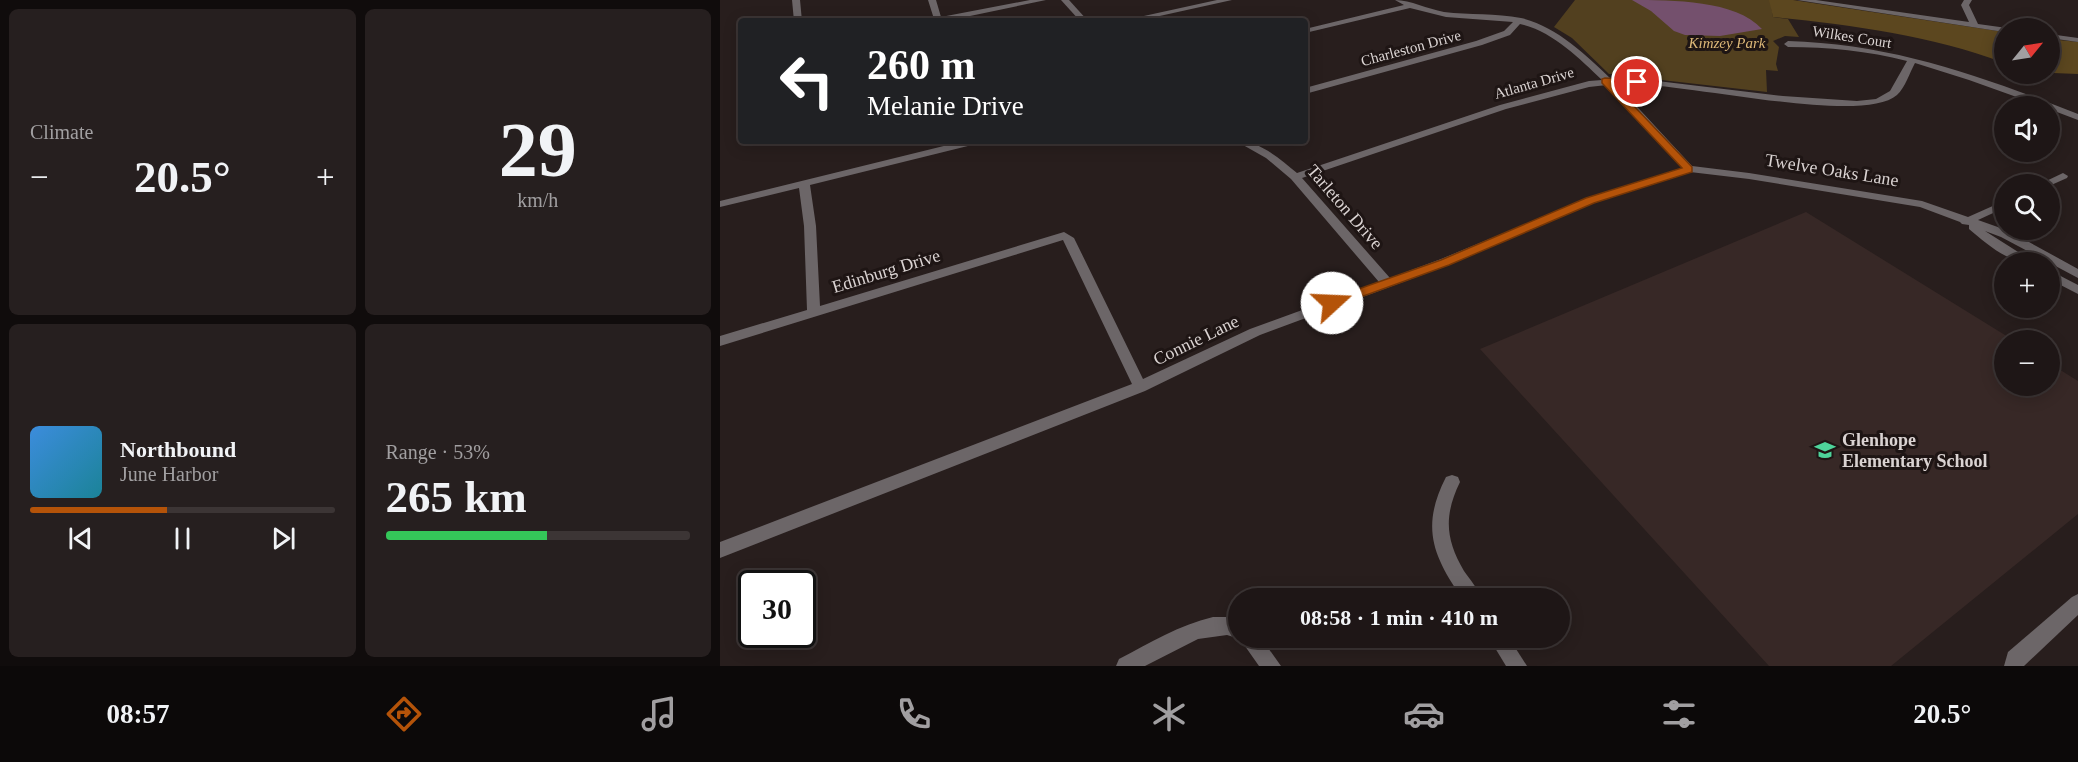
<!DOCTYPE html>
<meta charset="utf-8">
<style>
body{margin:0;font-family:"Times New Roman",serif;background:#261f1f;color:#f1f3f6;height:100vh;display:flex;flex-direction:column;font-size:22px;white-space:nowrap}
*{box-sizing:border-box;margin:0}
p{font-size:20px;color:#a19fa1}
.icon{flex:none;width:33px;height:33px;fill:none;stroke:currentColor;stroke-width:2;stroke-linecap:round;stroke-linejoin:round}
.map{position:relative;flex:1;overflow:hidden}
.sheet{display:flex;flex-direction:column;gap:9px;padding:9px;background:#100c0c;width:720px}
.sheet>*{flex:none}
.guide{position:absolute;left:18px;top:18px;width:570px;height:126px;border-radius:6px;box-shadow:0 3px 15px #0003,0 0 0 2px #3c3535;background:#202124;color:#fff;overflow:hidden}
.needle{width:39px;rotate:60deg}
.buttons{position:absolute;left:1274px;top:18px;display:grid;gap:12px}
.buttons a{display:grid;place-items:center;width:66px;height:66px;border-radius:50%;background:#1e1616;box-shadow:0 3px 15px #0003,0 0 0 2px #3c3535;font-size:30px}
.speed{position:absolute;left:18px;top:570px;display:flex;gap:12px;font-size:30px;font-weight:700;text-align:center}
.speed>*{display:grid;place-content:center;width:78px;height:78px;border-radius:50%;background:#1e1616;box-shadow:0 3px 15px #0003,0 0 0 2px #3c3535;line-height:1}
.speed .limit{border:3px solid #111;border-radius:9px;background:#fff;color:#111}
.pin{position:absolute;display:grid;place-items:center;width:51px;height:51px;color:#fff;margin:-26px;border:3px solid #fff;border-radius:50%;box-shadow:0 2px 6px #0007}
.me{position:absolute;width:66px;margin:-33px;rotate:70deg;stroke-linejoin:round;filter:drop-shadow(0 0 4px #0008)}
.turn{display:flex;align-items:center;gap:21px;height:126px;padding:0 30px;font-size:27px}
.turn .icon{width:78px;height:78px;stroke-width:2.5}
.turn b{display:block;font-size:42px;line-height:51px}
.big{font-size:45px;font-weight:800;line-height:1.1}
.sheet .tile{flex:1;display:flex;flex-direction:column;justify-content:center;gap:9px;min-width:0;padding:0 21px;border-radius:9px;background:#261f1f}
.sheet .dial{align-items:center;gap:0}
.dial b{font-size:78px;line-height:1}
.song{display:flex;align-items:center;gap:18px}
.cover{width:72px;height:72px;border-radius:9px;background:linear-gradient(135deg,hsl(210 70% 55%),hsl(190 70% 35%))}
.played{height:6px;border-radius:3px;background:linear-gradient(90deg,#b45309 45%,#3c3535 45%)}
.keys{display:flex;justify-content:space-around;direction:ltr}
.heat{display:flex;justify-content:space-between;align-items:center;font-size:33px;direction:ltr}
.charge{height:9px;border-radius:4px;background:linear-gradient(90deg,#34c759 53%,#3c3535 0)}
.sheet .tiles{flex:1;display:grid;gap:9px;grid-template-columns:repeat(2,1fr)}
.trip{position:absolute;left:508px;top:588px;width:342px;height:60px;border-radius:30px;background:#1e1616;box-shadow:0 3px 15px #0003,0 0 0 2px #3c3535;font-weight:800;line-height:60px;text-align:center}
.tab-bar{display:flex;height:96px;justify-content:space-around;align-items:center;background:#0c0909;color:#a19fa1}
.tab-bar .icon{width:42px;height:42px}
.tab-bar .on{color:#b45309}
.tab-bar b{font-size:27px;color:#f1f3f6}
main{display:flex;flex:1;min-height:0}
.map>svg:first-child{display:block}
.built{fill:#372826}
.green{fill:#52401f}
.forest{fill:#5c471f}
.water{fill:#74506d}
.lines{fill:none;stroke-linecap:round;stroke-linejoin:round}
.minor{fill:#6c6668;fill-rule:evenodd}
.route{fill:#b45309;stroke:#753606;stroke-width:1.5}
.labels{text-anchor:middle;stroke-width:6;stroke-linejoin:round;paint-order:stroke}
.far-street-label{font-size:15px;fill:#dad3d2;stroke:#1e1514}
.far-park-label{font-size:15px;font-style:italic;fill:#ddb878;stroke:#1e1514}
.street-label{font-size:18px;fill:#dad3d2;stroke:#1e1514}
.poi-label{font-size:18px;font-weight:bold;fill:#dad3d2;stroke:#1e1514;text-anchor:start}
</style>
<main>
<section class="sheet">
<div class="tiles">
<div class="tile"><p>Climate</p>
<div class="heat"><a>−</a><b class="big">20.5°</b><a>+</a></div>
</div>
<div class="tile dial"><b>29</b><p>km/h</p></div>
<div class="tile">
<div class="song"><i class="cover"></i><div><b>Northbound</b><p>June Harbor</p></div></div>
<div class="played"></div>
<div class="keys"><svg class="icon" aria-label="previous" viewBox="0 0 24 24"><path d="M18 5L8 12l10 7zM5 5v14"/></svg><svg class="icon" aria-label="pause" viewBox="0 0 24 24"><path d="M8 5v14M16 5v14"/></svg><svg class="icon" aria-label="next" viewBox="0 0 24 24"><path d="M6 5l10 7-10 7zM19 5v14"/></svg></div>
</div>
<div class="tile"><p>Range · 53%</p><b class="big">265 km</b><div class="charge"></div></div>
</div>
</section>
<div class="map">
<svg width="1358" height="666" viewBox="0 0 1358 666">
<rect width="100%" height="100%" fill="#281e1d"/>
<path class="built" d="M 1086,212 L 1293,340 L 1284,340 L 1284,386 L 1329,386 L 1329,363 L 1358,381 L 1358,514 L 1171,666 L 1049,666 L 760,349 Z"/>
<path class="green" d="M 855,0 L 1050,0 L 1053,17 L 1068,19 L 1079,37 L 1065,36 L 1053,41 L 1059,47 L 1056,64 L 1058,71 L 1046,70 L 1047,92 L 889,74 L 852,38 L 834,27 Z"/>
<g class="forest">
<path d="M 1049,0 L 1073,0 L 1284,32 L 1284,63 C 1211,35 1130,25 1053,17 Z"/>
<path d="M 1329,39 L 1358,42 L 1358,74 L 1333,73 L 1323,77 L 1313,74 L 1329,74 Z"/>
</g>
<path class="water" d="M 912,0 C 952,0 1016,0 1042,29 L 1000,36 L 965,35 L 954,31 L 931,11 Z"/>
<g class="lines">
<g class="minor">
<path d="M 72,0 L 80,0 L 82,21 L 74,21 Z"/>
<path d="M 208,0 L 216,0 L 221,17 L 310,0 L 326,0 L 226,21 L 210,21 L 214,19 Z"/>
<path d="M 341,0 L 349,0 L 368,21 L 360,21 Z"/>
<path d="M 497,0 L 512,0 L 417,21 L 401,21 Z"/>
<path d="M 675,0 C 691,0 707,9 724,12 C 749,15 776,13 801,18 C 836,26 866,55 891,79 L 929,80 L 1063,96 L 1137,101 L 1156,99 L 1170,91 L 1187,61 C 1148,51 1108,47 1068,47 L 1064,44 L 1068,41 C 1173,44 1261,76 1358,114 L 1358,120 L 1329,109 L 1329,106 L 1322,106 L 1249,80 L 1195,63 C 1190,72 1185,88 1177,95 C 1140,127 953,79 896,84 L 972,166 L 1029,173 L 1202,201 L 1248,217 L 1284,201 L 1284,208 L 1258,220 L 1289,231 L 1358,269 L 1358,278 L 1281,237 L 1265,231 L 1314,262 C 1290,265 1267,244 1249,229 L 1249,225 L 1242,224 L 1240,222 L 1200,207 L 1029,179 L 970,172 L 874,203 L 729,265 L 540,335 L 425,391 L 0,558 L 0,542 L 412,384 L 343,240 L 0,346 L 0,336 L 87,310 L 84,226 L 79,188 L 0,207 L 0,201 L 244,141 L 261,141 L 260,143 L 90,185 L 96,226 L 100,306 L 344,232 L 354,238 L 423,379 L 530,329 L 659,282 L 571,179 L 546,158 L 516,141 C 540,141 559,158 577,173 L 780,105 L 869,81 L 882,80 C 859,58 832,31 800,24 L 790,35 L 762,45 L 585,94 L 585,88 L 756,41 L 784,31 L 793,22 L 726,17 L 690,8 L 585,33 L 585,29 L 684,5 ZM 887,85 L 962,168 L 866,199 L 721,259 L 670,278 L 582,178 L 786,109 L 869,87 Z"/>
<path d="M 1077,0 L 1096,0 L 1249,22 L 1241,5 L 1244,0 L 1252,0 L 1249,5 L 1258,24 L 1287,28 L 1284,28 L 1284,32 Z"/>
<path d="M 1329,34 L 1358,38 L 1358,42 L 1329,38 Z"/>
<path d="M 1343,173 L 1348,176 L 1347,178 L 1329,186 L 1320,184 Z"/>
<path d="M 1329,270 L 1358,285 L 1358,294 L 1329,279 Z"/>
<path d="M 732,475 L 738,477 L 740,482 C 724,515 725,539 744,571 C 750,580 758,588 761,598 L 742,598 C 712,555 701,526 726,477 Z"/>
<path d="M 1358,594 L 1358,615 L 1304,666 L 1284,666 L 1288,652 L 1352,597 Z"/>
<path d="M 493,617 L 507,617 L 519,621 L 519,638 L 541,638 L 561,666 L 539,666 L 520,639 L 507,635 L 478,639 L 425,666 L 396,666 L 399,659 C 430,643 459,625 493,617 Z"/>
<path d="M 769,638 L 789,638 L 807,666 L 786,666 Z"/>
</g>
</g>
<path class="route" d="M 885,78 L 920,80 L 921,82 L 917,84 L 893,84 L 972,167 L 972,172 L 874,203 L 729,265 L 616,306 L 607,306 L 607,300 L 721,260 L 866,198 L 962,168 L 882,83 L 882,79 Z"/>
<defs>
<g id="school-bare" transform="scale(1.62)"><path d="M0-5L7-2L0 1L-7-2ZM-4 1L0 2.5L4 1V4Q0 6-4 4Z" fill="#4ed39a" stroke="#1e1514" stroke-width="2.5" paint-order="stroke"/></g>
</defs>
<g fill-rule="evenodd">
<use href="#school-bare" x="1105" y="450"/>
</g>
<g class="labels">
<g class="far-street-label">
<text transform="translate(1132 37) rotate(9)" y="5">Wilkes Court</text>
<text transform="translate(691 48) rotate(-15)" y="5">Charleston Drive</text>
<text transform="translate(814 83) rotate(-16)" y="5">Atlanta Drive</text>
</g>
<g class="far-park-label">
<text x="1007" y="48">Kimzey Park</text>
</g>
<g class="street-label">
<text transform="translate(1112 170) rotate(9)" y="6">Twelve Oaks Lane</text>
<text transform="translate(625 207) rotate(49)" y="6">Tarleton Drive</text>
<text transform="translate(166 271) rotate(-17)" y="6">Edinburg Drive</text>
<text transform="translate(476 340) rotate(-26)" y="6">Connie Lane</text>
</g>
<g class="poi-label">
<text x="1122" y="446">Glenhope<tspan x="1122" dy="21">Elementary School</tspan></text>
</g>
</g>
</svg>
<div class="buttons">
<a><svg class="needle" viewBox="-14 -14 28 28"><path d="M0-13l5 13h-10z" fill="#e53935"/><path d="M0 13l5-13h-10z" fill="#a19fa1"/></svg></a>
<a><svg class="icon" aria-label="sound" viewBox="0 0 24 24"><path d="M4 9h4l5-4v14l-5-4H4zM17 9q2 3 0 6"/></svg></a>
<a><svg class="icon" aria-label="search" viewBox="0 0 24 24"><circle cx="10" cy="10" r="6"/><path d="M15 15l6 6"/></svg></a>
<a>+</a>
<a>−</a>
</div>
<div class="speed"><div class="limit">30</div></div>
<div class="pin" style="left:917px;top:82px;background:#d93025"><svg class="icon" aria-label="arrive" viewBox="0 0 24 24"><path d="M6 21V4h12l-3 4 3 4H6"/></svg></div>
<svg class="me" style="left:612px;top:303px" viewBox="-20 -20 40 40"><circle r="19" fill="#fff"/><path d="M0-13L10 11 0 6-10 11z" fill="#b45309"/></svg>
<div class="trip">08:58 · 1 min · 410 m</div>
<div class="guide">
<div class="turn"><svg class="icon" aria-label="left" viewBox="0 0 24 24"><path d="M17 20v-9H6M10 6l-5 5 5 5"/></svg><div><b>260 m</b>Melanie Drive</div></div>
</div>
</div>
</main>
<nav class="tab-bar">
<b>08:57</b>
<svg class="icon on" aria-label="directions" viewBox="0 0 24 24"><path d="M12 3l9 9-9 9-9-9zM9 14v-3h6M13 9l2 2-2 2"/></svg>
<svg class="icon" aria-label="music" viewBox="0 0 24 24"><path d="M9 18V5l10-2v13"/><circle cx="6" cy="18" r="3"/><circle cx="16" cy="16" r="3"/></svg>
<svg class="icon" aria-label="phone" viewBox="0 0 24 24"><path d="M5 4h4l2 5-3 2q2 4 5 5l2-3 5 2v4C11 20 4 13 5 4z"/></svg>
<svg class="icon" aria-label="climate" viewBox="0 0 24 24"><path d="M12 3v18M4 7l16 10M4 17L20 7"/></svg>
<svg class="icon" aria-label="car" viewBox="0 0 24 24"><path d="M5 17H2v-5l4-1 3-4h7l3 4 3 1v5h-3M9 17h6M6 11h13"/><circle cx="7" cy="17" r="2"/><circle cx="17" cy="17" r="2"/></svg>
<svg class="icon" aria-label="filters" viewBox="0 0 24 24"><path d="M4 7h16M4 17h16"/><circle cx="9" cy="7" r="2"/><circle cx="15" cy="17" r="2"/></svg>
<b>20.5°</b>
</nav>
